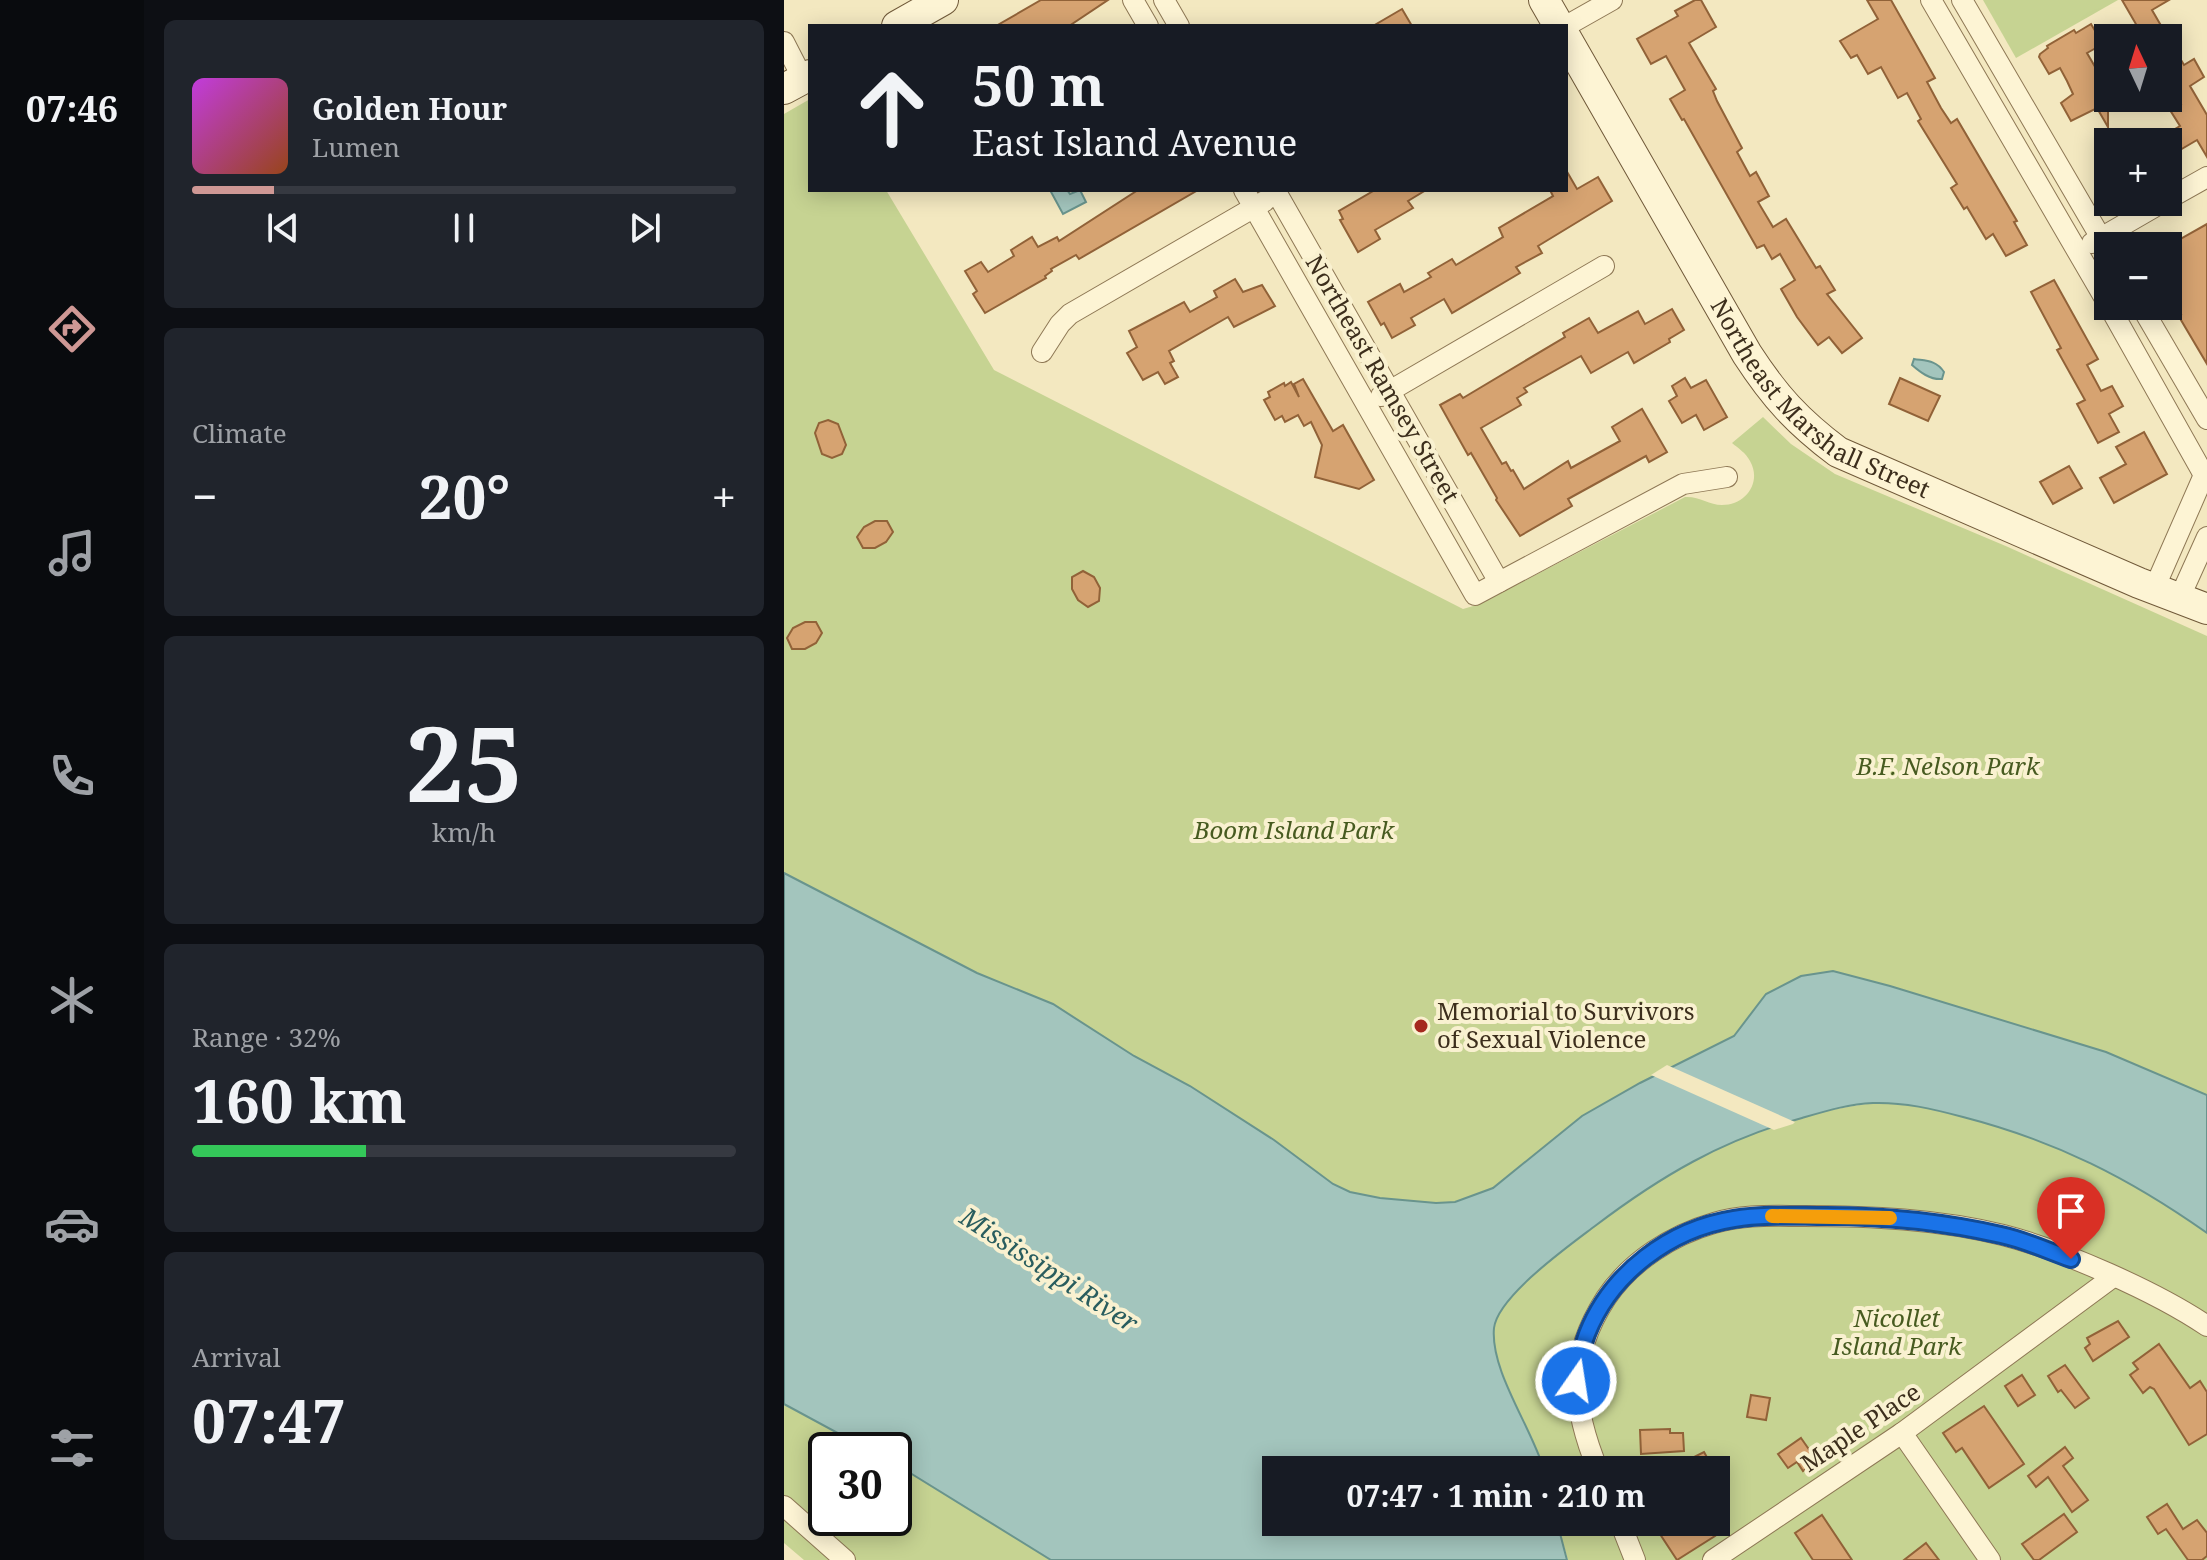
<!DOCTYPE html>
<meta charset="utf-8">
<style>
body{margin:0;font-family:"Noto Serif",serif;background:#20242c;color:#f1f3f6;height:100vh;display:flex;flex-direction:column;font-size:30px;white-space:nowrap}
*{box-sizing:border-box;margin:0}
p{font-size:26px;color:#9ea1a6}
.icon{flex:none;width:44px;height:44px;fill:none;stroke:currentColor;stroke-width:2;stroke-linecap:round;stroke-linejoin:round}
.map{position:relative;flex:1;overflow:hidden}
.details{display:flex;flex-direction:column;gap:20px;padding:20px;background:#0d0f14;width:640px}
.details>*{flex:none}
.banner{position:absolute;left:24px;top:24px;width:760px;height:168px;border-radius:0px;box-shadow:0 4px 20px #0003;background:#171b24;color:#f1f3f6;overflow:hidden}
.needle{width:52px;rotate:356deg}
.fabs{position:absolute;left:1310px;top:24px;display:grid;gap:16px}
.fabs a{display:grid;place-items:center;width:88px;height:88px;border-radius:0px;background:#171b24;box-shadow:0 4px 20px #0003;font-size:40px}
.speed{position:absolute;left:24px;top:1432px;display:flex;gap:16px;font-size:40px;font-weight:700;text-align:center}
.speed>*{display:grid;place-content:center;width:104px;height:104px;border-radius:50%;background:#171b24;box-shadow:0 4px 20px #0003;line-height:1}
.speed .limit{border:4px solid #111;border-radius:12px;background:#fff;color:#111}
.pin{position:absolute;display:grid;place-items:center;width:68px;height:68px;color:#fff;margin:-82px -34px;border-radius:50% 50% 50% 0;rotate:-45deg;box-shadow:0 0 8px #0007}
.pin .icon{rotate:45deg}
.me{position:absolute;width:88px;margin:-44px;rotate:13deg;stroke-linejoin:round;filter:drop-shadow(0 0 6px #0008)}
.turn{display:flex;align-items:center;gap:28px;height:168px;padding:0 32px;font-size:36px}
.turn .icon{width:104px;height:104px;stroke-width:2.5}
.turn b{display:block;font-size:56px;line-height:68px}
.big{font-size:60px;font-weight:700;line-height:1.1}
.details .card{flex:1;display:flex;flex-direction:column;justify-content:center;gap:12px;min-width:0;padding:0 28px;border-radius:12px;background:#20242c}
.details .dial{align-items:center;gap:0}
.dial b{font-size:104px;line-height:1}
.song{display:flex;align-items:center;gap:24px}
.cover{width:96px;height:96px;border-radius:12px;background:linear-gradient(135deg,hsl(290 70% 55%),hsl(20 70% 35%))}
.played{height:8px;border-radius:4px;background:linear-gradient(90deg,#cf9895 15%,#363941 15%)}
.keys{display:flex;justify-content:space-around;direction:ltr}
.heat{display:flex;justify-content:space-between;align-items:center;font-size:44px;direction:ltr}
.charge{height:12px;border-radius:6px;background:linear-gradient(90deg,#34c759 32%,#363941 0)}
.trip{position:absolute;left:478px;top:1456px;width:468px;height:80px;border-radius:0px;background:#171b24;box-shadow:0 4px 20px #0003;font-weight:700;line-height:80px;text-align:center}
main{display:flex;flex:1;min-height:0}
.tabs{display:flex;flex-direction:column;width:144px;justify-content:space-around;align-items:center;background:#090b0e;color:#9ea1a6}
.tabs .icon{width:56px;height:56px}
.tabs .on{color:#cf9895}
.tabs b{font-size:36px;color:#f1f3f6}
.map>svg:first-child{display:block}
.green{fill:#c6d392}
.water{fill:#a3c5bd;stroke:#69948d;stroke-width:2}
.pier{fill:#f3e8c0}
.building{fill:#d6a371;stroke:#916238;stroke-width:2}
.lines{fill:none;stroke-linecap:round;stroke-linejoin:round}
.street-casing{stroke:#8e7855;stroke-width:22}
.secondary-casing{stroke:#705939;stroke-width:32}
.street{stroke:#fdf4d4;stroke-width:20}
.secondary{stroke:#fdf4d4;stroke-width:30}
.route-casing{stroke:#114b97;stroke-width:20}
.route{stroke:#1a73e8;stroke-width:14}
.slow{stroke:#f59e0b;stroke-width:14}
.poi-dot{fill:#a5281e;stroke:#f9f1d0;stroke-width:3}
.labels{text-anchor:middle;stroke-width:8;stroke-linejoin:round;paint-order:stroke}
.street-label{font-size:24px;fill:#3c2e1c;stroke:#f9f1d0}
.park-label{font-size:24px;font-style:italic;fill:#475b20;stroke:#f9f1d0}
.poi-label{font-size:24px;fill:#3c2e1c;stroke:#f9f1d0;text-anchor:start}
.water-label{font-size:26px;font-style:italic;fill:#295d5e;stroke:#f9f1d0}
</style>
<main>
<nav class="tabs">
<b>07:46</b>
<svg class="icon on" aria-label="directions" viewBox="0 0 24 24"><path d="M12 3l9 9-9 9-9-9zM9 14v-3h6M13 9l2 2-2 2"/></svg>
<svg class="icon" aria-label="music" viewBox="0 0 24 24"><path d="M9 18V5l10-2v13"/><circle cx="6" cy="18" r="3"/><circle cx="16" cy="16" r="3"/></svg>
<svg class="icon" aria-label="phone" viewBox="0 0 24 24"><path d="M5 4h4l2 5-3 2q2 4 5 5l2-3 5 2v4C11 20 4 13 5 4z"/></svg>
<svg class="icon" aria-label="climate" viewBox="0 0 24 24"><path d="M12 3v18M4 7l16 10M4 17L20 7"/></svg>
<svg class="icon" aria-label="car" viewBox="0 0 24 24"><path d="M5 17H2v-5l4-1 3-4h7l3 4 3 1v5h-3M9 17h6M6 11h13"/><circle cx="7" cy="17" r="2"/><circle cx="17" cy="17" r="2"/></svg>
<svg class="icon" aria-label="filters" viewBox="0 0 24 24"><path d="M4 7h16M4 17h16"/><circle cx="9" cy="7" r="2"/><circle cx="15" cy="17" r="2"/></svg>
</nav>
<section class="details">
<div class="card">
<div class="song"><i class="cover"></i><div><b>Golden Hour</b><p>Lumen</p></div></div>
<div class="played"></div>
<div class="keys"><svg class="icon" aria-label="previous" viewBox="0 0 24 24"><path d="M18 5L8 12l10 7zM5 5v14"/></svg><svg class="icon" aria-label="pause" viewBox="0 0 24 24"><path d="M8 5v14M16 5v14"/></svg><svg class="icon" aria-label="next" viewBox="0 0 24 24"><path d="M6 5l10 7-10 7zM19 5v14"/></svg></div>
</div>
<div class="card"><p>Climate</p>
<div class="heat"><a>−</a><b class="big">20°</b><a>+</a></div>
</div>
<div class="card dial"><b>25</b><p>km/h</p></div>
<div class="card"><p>Range · 32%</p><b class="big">160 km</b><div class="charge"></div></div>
<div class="card"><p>Arrival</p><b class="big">07:47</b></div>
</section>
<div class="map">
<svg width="1423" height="1560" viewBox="0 0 1423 1560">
<rect width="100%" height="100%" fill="#f3e8c0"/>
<g class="green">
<path d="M 1199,0 L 1334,0 L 1232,58 Z"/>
<path d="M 26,99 L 26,190 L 102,190 L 210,370 L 679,609 L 696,604 L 901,497 C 915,496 925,505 938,505 C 962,505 978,482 966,461 C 962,453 954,448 948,443 L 979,417 L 1007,444 L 1051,474 L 1224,547 L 1423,636 L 1423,1095 L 1322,1052 L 1049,971 L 983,994 L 950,1036 L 856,1083 L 798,1116 L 709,1188 L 670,1202 L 652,1203 L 596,1198 L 566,1192 L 549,1184 L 490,1140 L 406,1086 L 350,1056 L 269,1004 L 193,973 L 0,873 L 0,114 Z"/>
<path d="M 1091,1103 C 1211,1107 1327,1164 1423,1233 L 1423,1560 L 784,1560 L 773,1522 L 932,1522 L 932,1470 L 760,1470 C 749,1431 706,1367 710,1328 C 716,1279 893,1164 939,1144 C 987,1124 1039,1109 1091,1103 Z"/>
<path d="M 0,1404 L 85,1450 L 42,1450 L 42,1518 L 110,1518 L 110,1463 L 267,1560 L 20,1560 L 0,1543 Z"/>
</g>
<g class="water">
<path d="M 266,190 L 283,190 L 286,194 L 296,190 L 302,202 L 279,214 Z"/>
<path d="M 1130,359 C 1142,361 1152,360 1160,372 L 1158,379 C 1146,380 1136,372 1128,365 Z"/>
<path d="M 0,873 L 193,973 L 269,1004 L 350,1056 L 406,1086 L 490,1140 L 549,1184 L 566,1192 L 596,1198 L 652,1203 L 671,1202 L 709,1188 L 798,1116 L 856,1083 L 950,1036 L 982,994 L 1017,976 L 1049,971 L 1106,986 L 1322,1052 L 1423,1095 L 1423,1233 C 1345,1178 1272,1141 1179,1117 C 1149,1109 1120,1102 1089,1103 C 1065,1104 1042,1111 1018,1118 C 938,1140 877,1176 811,1226 C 786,1245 714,1296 710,1328 C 706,1371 748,1428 760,1470 L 492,1470 L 492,1522 L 773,1522 L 783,1560 L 267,1560 L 110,1463 L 110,1450 L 85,1450 L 0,1404 Z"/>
</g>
<path class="pier" d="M 883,1065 L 1011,1122 L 1009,1124 L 990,1130 L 867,1075 Z"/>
<g class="building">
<path d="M 257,0 L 324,0 L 285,26 L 212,26 Z"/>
<path d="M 911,0 L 917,0 L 932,27 L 905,43 L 932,89 L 929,91 L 933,101 L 958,148 L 953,152 L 966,176 L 972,172 L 985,196 L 974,202 L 989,227 L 1002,219 L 1032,268 L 1036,266 L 1051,290 L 1043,294 L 1078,338 L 1058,353 L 1045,337 L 1034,345 L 1013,317 L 997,289 L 1011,280 L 996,254 L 988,259 L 980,245 L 973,248 L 900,119 L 898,120 L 886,99 L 901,90 L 882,56 L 867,64 L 853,39 L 894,16 L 891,11 Z"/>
<path d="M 1083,0 L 1107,0 L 1151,78 L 1143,82 L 1157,108 L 1167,123 L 1173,119 L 1233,221 L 1230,222 L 1243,245 L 1222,256 L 1209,234 L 1202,239 L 1183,207 L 1180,209 L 1167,188 L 1173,184 L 1134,121 L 1137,119 L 1123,93 L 1114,98 L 1097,67 L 1084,74 L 1073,55 L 1067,58 L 1056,41 L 1094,19 Z"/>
<path d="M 1338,0 L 1385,0 L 1368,10 L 1379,29 L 1360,38 Z"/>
<path d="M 618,9 L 628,26 L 589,26 Z"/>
<path d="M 1307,24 L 1319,44 L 1303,53 L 1317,77 L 1324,73 L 1324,127 L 1313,108 L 1287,121 L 1277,103 L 1289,94 L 1283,81 L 1276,68 L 1265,74 L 1255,57 L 1256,54 L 1264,48 L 1263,46 L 1290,30 L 1292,33 Z"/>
<path d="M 1384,38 L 1400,65 L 1410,59 L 1420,77 L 1406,86 L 1423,115 L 1423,157 L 1413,140 L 1384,157 L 1384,133 L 1396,126 L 1386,110 L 1397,104 L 1384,79 Z"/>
<path d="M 782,170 L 793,189 L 814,177 L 828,201 L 754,246 L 758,253 L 732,267 L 736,273 L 668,313 L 660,299 L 627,318 L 631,325 L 608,338 L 600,323 L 597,325 L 584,302 L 616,284 L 620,292 L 647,277 L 644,273 L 668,259 L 672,265 L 719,237 L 715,228 L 769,196 L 766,190 L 782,190 Z"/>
<path d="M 354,190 L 414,190 L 295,259 L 292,255 L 267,269 L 268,271 L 261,276 L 262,278 L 201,313 L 189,294 L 193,291 L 181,271 L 197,262 L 204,272 L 230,256 L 227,250 L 248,237 L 254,247 L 273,237 L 275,241 Z"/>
<path d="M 591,190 L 642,190 L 624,201 L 629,208 L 591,230 L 596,239 L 574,252 L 556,220 L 559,219 L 555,211 Z"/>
<path d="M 1423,224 L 1423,364 L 1394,315 L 1397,314 L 1384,291 L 1384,246 Z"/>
<path d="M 451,279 L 459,292 L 478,285 L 491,306 L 450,327 L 444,317 L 385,351 L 390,361 L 386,363 L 394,377 L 381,384 L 374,372 L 359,380 L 343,353 L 353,347 L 345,331 L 400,302 L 406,312 L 433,297 L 430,291 Z"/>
<path d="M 1270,280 L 1314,359 L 1303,365 L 1317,391 L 1328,386 L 1339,406 L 1325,414 L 1335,432 L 1314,443 L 1293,404 L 1301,400 L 1273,350 L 1277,348 L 1247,292 Z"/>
<path d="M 888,309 L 900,330 L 885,339 L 886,342 L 850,363 L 844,352 L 807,373 L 797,356 L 740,388 L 743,392 L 733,398 L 737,405 L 697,428 L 718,464 L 722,462 L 727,471 L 729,470 L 740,489 L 784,461 L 787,468 L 836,441 L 828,427 L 858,409 L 883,452 L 865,462 L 862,456 L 784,499 L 788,506 L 736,536 L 712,500 L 713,498 L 687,453 L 684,455 L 656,405 L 676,394 L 679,398 L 781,337 L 779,333 L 805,318 L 814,333 L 854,311 L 861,324 Z"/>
<path d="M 901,378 L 907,388 L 922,380 L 943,417 L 920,430 L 912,415 L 898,423 L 885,401 L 893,396 L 888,386 Z"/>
<path d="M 1116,378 L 1156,396 L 1144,421 L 1105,404 Z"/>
<path d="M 519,379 L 549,431 L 559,425 L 590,480 L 575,489 L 531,477 L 538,445 L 527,422 L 520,426 L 514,415 L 501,422 L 498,416 L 491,420 L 480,400 L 486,397 L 484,392 L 500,383 L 501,386 L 507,382 L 515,397 L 510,384 Z"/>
<path d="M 44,420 L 54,424 L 62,445 L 58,454 L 48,458 L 38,454 L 31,433 L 35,423 Z"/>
<path d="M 1360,432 L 1383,474 L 1330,503 L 1316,478 L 1342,464 L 1332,447 Z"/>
<path d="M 1285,466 L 1298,488 L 1269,504 L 1256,482 Z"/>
<path d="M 91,521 L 103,521 L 109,532 L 102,542 L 91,548 L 79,548 L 73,537 L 80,527 Z"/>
<path d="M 299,571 L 310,577 L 316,588 L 315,601 L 304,607 L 294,600 L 288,589 L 288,577 Z"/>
<path d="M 21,622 L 32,622 L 38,633 L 32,643 L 21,649 L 8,649 L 3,638 L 9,628 Z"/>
<path d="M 1334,1321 L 1345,1337 L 1309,1361 L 1301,1348 L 1306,1344 L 1303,1338 Z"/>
<path d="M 1375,1344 L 1406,1388 L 1416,1381 L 1423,1392 L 1423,1434 L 1405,1445 L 1370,1389 L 1366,1387 L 1359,1393 L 1346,1375 L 1354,1369 L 1349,1363 Z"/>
<path d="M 1281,1365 L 1305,1398 L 1291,1408 L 1277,1390 L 1274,1392 L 1264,1376 Z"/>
<path d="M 1238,1375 L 1251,1395 L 1234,1406 L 1221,1386 Z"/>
<path d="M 967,1395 L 986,1398 L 982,1420 L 963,1417 Z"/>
<path d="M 1200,1406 L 1240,1464 L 1205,1488 L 1178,1448 L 1172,1452 L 1159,1433 Z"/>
<path d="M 886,1429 L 886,1433 L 899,1433 L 900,1451 L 857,1454 L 856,1430 Z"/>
<path d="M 1017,1438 L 1033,1461 L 1019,1471 L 1013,1462 L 1004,1468 L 994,1454 Z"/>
<path d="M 1281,1447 L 1289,1458 L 1279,1466 L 1304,1500 L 1288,1512 L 1264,1477 L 1252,1487 L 1244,1476 Z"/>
<path d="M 920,1452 L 930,1470 L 884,1470 Z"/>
<path d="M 1383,1504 L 1399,1529 L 1413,1520 L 1423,1533 L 1423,1556 L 1418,1560 L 1404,1560 L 1382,1529 L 1374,1534 L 1363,1517 Z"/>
<path d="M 1280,1514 L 1293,1532 L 1255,1560 L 1250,1560 L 1238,1544 Z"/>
<path d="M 1038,1515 L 1068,1560 L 1029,1560 L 1011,1533 Z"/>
<path d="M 881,1522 L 921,1522 L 931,1536 L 893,1560 L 872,1528 Z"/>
<path d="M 1142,1543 L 1155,1560 L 1120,1560 Z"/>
</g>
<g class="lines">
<g class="street-casing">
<g id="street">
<path d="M 349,0 L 364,26"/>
<path d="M 380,0 L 395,26"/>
<path d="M 1147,0 L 1324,304"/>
<path d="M 1178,0 L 1324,250"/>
<path d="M 782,26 L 828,0"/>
<path d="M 0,42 L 19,79"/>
<path d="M 460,190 L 691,595 L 899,484 L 943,477"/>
<path d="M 491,190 L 715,582"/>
<path d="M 1384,199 L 1423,177"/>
<path d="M 1308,243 L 1379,202"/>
<path d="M 1325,306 L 1420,475"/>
<path d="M 1357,306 L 1423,419"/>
<path d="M 258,352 L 276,324 L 286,314 L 481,201"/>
<path d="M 597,396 L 820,266"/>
<path d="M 1370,589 L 1420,475"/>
<path d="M 1395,599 L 1423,537"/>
<path d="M 1118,1433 L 1206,1560"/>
<path d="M 814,1470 C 788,1407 783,1358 822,1298 C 847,1261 888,1235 930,1223 C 959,1214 990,1216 1020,1216 C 1086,1216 1154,1219 1219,1235 C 1278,1250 1373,1292 1423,1326"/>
<path d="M 0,1506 L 61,1560"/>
<path d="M 836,1522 L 851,1560"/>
<path d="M 929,1560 L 1118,1433 L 1329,1277"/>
</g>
</g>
<g class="secondary-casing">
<g id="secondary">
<path d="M 760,0 L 775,26"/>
<path d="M 113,26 L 159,0"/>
<path id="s1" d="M 782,38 L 963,354 C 991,397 1013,421 1054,452 L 1355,583 L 1423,609"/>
<path d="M 0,89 L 26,75"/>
</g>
</g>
<use href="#street" class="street"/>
<use href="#secondary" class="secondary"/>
</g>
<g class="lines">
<g class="route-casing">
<path id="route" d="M 792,1381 C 795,1366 797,1349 803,1334 C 827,1273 886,1229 950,1219 C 980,1214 1011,1216 1042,1216 C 1100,1216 1160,1222 1217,1235 C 1241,1240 1264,1251 1287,1259"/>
</g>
<use href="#route" class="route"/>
<path class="slow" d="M 988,1216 L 1106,1218"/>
</g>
<circle class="poi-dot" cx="637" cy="1026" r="8"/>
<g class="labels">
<g class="street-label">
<text transform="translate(598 379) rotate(60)" y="8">Northeast Ramsey Street</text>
<text dy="8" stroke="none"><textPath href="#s1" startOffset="450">Northeast Marshall Street</textPath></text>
<text transform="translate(1077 1428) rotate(-34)" y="8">Maple Place</text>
</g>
<g class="park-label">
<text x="1164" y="775">B.F. Nelson Park</text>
<text x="510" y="839">Boom Island Park</text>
<text x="1113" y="1327">Nicollet<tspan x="1113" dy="28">Island Park</tspan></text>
</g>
<g class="poi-label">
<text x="653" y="1020">Memorial to Survivors<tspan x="653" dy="28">of Sexual Violence</tspan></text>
</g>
<g class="water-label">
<text transform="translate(265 1270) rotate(33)" y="9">Mississippi River</text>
</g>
</g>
</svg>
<div class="fabs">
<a><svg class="needle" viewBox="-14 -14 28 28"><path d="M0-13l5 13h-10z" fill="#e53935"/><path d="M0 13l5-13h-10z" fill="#9ea1a6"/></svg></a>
<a>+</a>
<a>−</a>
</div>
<div class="speed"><div class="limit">30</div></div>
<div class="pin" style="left:1287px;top:1259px;background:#d93025"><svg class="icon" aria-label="arrive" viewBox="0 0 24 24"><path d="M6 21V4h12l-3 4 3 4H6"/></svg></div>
<svg class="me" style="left:792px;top:1381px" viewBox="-20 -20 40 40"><circle r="17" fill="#1a73e8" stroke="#fff" stroke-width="3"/><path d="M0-11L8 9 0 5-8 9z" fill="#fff"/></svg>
<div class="trip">07:47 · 1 min · 210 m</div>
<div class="banner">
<div class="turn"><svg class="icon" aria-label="ahead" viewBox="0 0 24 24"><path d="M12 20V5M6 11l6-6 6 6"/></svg><div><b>50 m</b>East Island Avenue</div></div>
</div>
</div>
</main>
